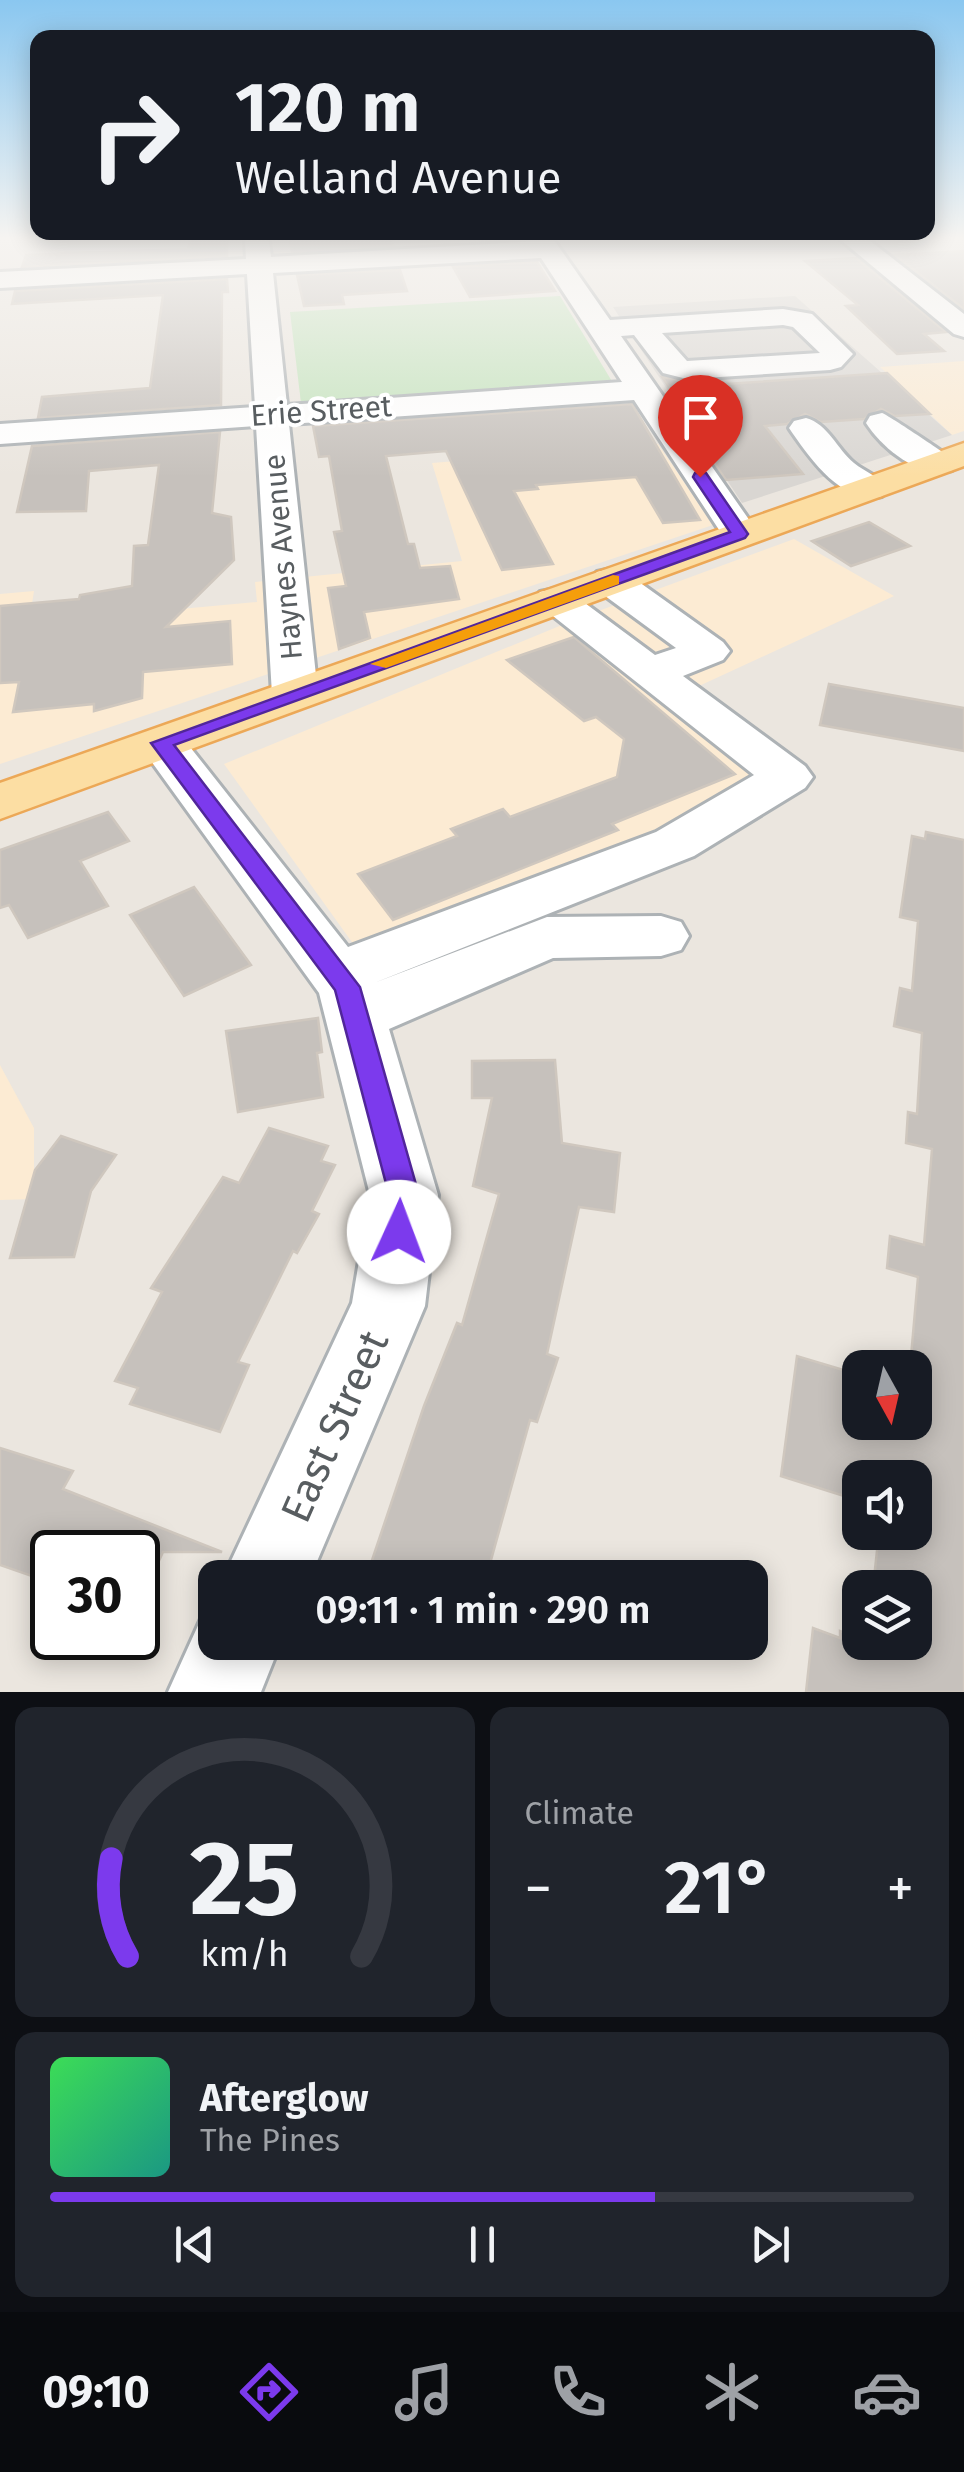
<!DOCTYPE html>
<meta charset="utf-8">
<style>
body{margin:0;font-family:"Fira Sans",sans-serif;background:#20242c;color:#f1f3f6;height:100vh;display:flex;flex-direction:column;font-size:38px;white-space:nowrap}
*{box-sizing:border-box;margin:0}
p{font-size:32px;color:#9ea1a6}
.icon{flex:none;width:55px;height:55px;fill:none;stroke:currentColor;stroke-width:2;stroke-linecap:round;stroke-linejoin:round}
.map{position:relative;height:1692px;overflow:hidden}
.sheet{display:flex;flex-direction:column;gap:15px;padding:15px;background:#0d0f14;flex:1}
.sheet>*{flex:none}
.top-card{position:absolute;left:30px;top:30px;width:905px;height:210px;border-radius:20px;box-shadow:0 5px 25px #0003;background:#171b24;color:#f1f3f6;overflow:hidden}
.needle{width:65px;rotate:172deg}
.controls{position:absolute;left:842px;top:1350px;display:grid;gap:20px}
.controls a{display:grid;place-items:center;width:90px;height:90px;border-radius:20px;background:#171b24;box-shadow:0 5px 25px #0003;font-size:50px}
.speed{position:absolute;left:30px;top:1530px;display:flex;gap:20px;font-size:50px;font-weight:700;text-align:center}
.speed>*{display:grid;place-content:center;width:130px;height:130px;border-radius:50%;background:#171b24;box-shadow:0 5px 25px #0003;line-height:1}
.speed .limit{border:5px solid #111;border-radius:15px;background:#fff;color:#111}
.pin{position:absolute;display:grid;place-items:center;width:85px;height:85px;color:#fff;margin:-102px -42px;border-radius:50% 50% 50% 0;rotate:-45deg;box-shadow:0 0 10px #0007}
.pin .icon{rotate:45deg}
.me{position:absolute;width:110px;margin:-55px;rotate:2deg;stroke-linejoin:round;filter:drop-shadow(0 0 8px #0008)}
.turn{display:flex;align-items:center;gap:35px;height:210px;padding:0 40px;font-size:45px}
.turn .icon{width:130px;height:130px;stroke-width:2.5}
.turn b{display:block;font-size:70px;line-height:85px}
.big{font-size:75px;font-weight:600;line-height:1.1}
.sheet .card{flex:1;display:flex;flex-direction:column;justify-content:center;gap:15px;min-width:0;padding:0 35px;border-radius:20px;background:#20242c}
.sheet .dial{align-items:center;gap:0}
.dial svg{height:260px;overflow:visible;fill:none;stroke:#363941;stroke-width:7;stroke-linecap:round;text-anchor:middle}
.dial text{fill:#f1f3f6;stroke:none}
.song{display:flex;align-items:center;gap:30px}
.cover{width:120px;height:120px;border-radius:15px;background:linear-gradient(135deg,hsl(130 70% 55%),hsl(170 70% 35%))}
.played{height:10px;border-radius:5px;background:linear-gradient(90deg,#7c3aed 70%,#363941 70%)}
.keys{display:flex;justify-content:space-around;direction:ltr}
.heat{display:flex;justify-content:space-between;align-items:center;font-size:55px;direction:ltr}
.sheet .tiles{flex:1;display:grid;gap:15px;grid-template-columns:1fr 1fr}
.card:last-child{grid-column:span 2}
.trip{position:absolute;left:198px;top:1560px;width:570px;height:100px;border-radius:20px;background:#171b24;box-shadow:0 5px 25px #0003;font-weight:600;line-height:100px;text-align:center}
.tab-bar{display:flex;height:160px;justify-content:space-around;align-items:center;background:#090b0e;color:#9ea1a6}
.tab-bar .icon{width:70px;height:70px}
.tab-bar .selected{color:#7c3aed}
.tab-bar b{font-size:45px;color:#f1f3f6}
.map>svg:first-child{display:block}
.commercial{fill:#fcebd3}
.industrial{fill:#d9d6d2}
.green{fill:#c3e3bc}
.building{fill:#c6c1bc;stroke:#cfc7be;stroke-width:2.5}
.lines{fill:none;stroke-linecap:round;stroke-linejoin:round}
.minor-casing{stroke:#adb2b5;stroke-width:6}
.major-casing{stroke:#eca857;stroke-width:5}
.minor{fill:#fff;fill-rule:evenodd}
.major{fill:#fcdea3;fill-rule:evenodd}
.route{fill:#7c3aed;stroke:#51269a;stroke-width:2.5}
.slow{fill:#f59e0b}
.labels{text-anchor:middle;stroke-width:8;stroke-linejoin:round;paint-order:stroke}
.far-street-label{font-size:30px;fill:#585d60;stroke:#fff}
.near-street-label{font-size:42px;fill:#585d60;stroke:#fff}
</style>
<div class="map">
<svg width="964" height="1692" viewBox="0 0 964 1692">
<rect width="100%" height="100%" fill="#ebe6df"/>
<g class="commercial">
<path d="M 964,361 L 964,431 L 952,435 L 880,367 Z"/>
<path d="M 658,444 L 713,525 L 0,764 L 0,594 L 34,591 L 29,623 L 257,602 L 255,582 L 462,561 L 432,463 Z"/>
<path d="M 794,539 L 894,596 L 673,698 L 796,796 L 377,977 L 224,764 L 574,620 Z"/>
<path d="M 0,1065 L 34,1128 L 34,1199 L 0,1200 Z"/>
</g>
<path class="industrial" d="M 795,296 L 952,435 L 742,503 L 613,307 Z"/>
<path class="green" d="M 560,296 L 613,383 L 301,403 L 290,312 Z"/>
<g class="building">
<path d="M 227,240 L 227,256 L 22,267 L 26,255 L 188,249 L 190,242 Z"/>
<path d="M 299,240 L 391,240 L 393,246 L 292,252 L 290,242 Z"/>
<path d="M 964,251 L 964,309 L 895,255 Z"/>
<path d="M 856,258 L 946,332 L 924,334 L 944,351 L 897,354 L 846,306 L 858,305 L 805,261 Z"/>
<path d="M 537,262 L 555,291 L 470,297 L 453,267 Z"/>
<path d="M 400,270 L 407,291 L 342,295 L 344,304 L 304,306 L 297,275 Z"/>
<path d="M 227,279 L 228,292 L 222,292 L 221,405 L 38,418 L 42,397 L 150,388 L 163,295 L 12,304 L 15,291 Z"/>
<path d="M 887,373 L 930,414 L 895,416 L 881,409 L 864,419 L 821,422 L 805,414 L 787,424 L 765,426 L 803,474 L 726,480 L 669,398 L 676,397 L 662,377 L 711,385 Z"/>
<path d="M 632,404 L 700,520 L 663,523 L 636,477 L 536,485 L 538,489 L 514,491 L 553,564 L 502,570 L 446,451 L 386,456 L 408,544 L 414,544 L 420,568 L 450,566 L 459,599 L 364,612 L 370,638 L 339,649 L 328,588 L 346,586 L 334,532 L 342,531 L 329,456 L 319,457 L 313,426 Z"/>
<path d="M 220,432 L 212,513 L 231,517 L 234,560 L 166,627 L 230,621 L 232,664 L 143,672 L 142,698 L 94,711 L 94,704 L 13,712 L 19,682 L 0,683 L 0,606 L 79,599 L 80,595 L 132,586 L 134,546 L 148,545 L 159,465 L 89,471 L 86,511 L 17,512 L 32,446 Z"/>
<path d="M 869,522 L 910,546 L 851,566 L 812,541 Z"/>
<path d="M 574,637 L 735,774 L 612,824 L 618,830 L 393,920 L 358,874 L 457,836 L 451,829 L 503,809 L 510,817 L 617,777 L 624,739 L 596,717 L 584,721 L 507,660 Z"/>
<path d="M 829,684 L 964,708 L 964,751 L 820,725 Z"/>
<path d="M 108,812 L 129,841 L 80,861 L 108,906 L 28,938 L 9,905 L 0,908 L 0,850 Z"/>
<path d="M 926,832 L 964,840 L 964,1692 L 806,1692 L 813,1628 L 840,1638 L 840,1631 L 860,1638 L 860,1642 L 915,1642 L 915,1588 L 873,1588 L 879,1532 L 915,1532 L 915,1478 L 860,1478 L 860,1501 L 781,1476 L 797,1356 L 860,1375 L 860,1422 L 915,1422 L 915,1368 L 910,1368 L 918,1277 L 887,1268 L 890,1236 L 924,1245 L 932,1149 L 906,1143 L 908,1112 L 917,1114 L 922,1033 L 894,1026 L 900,988 L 912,991 L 918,921 L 900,917 L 912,836 L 925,839 Z"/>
<path d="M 194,887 L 251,965 L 184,996 L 130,915 Z"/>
<path d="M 318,1018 L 322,1052 L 317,1053 L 323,1097 L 238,1112 L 226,1031 Z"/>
<path d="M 555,1060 L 562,1143 L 620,1153 L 614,1212 L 579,1207 L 547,1354 L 558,1358 L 537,1422 L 530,1420 L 486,1578 L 366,1578 L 424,1406 L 457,1323 L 462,1325 L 499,1194 L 473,1186 L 492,1098 L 472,1098 L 472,1061 Z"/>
<path d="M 269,1128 L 328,1146 L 321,1161 L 335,1165 L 312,1211 L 319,1214 L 297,1253 L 293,1251 L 238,1362 L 249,1365 L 220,1432 L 130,1404 L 138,1388 L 115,1381 L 162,1292 L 151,1288 L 223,1177 L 239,1183 Z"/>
<path d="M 61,1136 L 116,1155 L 91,1191 L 74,1257 L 10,1258 L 35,1170 Z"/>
<path d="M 0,1448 L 73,1471 L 63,1489 L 222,1552 L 163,1552 L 138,1607 L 138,1552 L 52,1552 L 52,1583 L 0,1565 Z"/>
</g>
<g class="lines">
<g class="minor-casing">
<g id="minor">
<path d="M 245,240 L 269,240 L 271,257 L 554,240 L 610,320 L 783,309 L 812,314 L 853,354 L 841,367 L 830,370 L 687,379 L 663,373 L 634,335 L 621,336 L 759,534 L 753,542 L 727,542 L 634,400 L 289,424 L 318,694 L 311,704 L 295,708 L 279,704 L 272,694 L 256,426 L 0,444 L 0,424 L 255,407 L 247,274 L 0,288 L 0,272 L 246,259 ZM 541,258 L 622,382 L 287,405 L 273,273 ZM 783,325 L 793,327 L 820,353 L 687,361 L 662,333 Z"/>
<path d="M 841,240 L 869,240 L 964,314 L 964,337 L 954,334 Z"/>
<path d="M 882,413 C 888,415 954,459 957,463 L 952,470 C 919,479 883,449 866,423 L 870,416 Z"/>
<path d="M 806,418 C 828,424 837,449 854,463 C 865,472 879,476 887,488 L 882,496 C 842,506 809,457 789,428 L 794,421 Z"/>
<path d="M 611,569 L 625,572 L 723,642 L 730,651 L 723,660 L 683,676 L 805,766 L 813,777 L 805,788 L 694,856 L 374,983 L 547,917 L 661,916 L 681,922 L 689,936 L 681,950 L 661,956 L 553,958 L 389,1029 L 438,1195 L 425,1306 L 310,1578 L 223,1578 L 352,1303 L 370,1195 L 319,993 L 138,743 L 145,733 L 162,728 L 179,733 L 348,947 L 656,832 L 754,775 L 534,601 L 540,592 L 555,589 L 570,592 L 655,655 L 676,648 L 597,590 L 591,581 L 597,572 Z"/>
<path d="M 215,1606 L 215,1642 L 281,1642 L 261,1692 L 168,1692 L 205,1610 Z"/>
</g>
</g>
<g class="major-casing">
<path id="major" d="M 964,443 L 964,466 L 0,819 L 0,783 Z"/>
</g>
<use href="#minor" class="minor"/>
<use href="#major" class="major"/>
</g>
<linearGradient id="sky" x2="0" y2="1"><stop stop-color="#8ac7f0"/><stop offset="0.5" stop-color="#f6f4f1"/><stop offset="1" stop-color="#f6f4f1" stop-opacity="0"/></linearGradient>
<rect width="964" height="477" fill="url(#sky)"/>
<path class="route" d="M 695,473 L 706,473 L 748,534 L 745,538 L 174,745 L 360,987 L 419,1195 L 410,1242 L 399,1246 L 388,1242 L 384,1232 L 389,1195 L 335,990 L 151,743 L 730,532 L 693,477 Z"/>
<path class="slow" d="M 613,575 L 619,576 L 619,584 L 386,668 L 370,664 Z"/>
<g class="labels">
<g class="far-street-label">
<text transform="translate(321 411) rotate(-4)" y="10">Erie Street</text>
<text transform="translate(283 557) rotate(-95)" y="10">Haynes Avenue</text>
</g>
<g class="near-street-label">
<text transform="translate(334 1426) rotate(-66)" y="15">East Street</text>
</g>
</g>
</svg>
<div class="controls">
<a><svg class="needle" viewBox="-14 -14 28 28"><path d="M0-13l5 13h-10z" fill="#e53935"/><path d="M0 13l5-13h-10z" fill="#9ea1a6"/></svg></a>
<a><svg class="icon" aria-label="sound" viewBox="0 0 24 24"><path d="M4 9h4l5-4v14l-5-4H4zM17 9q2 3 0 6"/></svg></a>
<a><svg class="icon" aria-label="layers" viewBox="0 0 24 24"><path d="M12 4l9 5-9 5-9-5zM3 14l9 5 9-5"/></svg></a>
</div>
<div class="speed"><div class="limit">30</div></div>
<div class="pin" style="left:700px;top:477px;background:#d93025"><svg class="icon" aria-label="arrive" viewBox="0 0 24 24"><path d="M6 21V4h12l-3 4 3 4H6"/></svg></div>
<svg class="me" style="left:399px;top:1232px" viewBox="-20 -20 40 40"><circle r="19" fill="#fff"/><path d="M0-13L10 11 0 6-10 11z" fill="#7c3aed"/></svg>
<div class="trip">09:11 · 1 min · 290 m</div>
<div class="top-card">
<div class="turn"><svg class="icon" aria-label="right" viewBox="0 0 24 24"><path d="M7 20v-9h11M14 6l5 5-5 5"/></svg><div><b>120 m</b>Welland Avenue</div></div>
</div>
</div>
<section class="sheet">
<div class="tiles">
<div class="card dial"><svg viewBox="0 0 100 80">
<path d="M14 69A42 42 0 1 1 86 69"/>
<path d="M14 69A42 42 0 0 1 9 39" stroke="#7c3aed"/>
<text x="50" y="56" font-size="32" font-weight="700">25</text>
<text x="50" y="72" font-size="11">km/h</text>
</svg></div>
<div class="card"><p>Climate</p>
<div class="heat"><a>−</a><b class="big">21°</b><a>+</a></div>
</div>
<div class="card">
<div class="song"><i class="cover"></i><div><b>Afterglow</b><p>The Pines</p></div></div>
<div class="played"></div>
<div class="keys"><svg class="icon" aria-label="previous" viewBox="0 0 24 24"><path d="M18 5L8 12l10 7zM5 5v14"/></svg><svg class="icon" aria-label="pause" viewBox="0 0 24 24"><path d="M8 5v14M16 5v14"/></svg><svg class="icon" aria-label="next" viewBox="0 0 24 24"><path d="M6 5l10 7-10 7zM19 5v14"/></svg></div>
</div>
</div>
</section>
<nav class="tab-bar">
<b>09:10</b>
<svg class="icon selected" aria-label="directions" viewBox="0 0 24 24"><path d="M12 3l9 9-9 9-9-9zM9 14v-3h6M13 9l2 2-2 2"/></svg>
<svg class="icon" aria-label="music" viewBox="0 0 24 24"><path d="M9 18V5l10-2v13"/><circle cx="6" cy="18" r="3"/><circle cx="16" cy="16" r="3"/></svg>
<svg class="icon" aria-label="phone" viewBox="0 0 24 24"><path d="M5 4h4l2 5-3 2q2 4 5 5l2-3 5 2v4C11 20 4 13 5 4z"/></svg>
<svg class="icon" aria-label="climate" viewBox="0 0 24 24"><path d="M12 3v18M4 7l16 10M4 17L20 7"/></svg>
<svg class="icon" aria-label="car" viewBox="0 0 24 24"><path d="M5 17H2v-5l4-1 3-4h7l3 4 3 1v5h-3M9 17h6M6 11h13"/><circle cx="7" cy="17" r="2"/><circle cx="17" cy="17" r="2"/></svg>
</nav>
